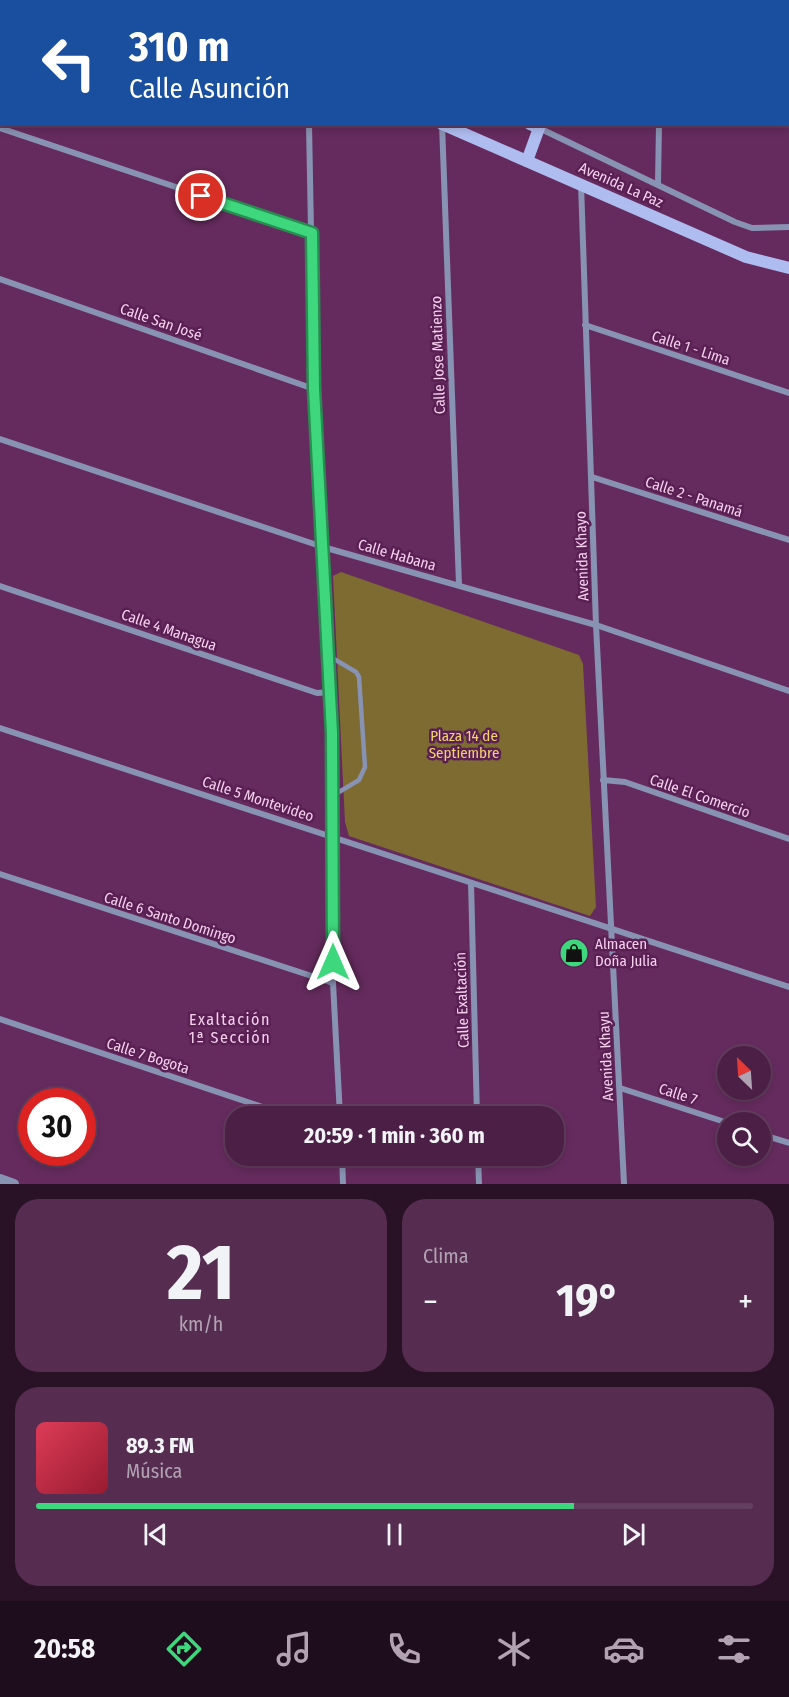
<!DOCTYPE html>
<html lang="es">
<meta charset="utf-8">
<style>
body{margin:0;font-family:"Fira Sans Condensed",sans-serif;background:#562d51;color:#f1f3f6;height:100vh;display:flex;flex-direction:column;font-size:22px;white-space:nowrap}
*{box-sizing:border-box;margin:0}
p{font-size:20px;color:#b2a3b3}
.icon{flex:none;width:33px;height:33px;fill:none;stroke:currentColor;stroke-width:2;stroke-linecap:round;stroke-linejoin:round}
.map{position:relative;height:1184px;overflow:hidden}
.sheet{display:flex;flex-direction:column;gap:15px;padding:15px;background:#2a1226;flex:1}
.sheet>*{flex:none}
.banner{position:absolute;left:0px;top:0px;width:789px;height:126px;box-shadow:0 3px 9px #0003,0 0 0 2px #633e5f;background:#1a4fa0;color:#fff;overflow:hidden}
.needle{width:39px;rotate:335deg}
.controls{position:absolute;left:717px;top:1046px;display:grid;gap:12px}
.controls a{display:grid;place-items:center;width:54px;height:54px;border-radius:50%;background:#4c2046;box-shadow:0 3px 9px #0003,0 0 0 2px #633e5f;font-size:30px}
.speed{position:absolute;left:18px;top:1088px;display:flex;gap:12px;font-size:30px;font-weight:700;text-align:center}
.speed>*{display:grid;place-content:center;width:78px;height:78px;border-radius:50%;background:#4c2046;box-shadow:0 3px 9px #0003,0 0 0 2px #633e5f;line-height:1}
.speed .limit{border:9px solid #d22;background:#fff;color:#111}
.pin{position:absolute;display:grid;place-items:center;width:51px;height:51px;color:#fff;margin:-26px;border:3px solid #fff;border-radius:50%;box-shadow:0 2px 6px #0007}
.me{position:absolute;width:66px;margin:-33px;rotate:0deg;stroke-linejoin:round;filter:drop-shadow(0 0 4px #0008)}
.turn{display:flex;align-items:center;gap:21px;height:126px;padding:0 30px;font-size:27px}
.turn .icon{width:78px;height:78px;stroke-width:2.5}
.turn b{display:block;font-size:42px;line-height:51px}
.big{font-size:45px;font-weight:700;line-height:1.1}
.sheet .tile{flex:1;display:flex;flex-direction:column;justify-content:center;gap:9px;min-width:0;padding:0 21px;border-radius:24px;background:#562d51}
.sheet .dial{align-items:center;gap:0}
.dial b{font-size:78px;line-height:1}
.song{display:flex;align-items:center;gap:18px}
.cover{width:72px;height:72px;border-radius:9px;background:linear-gradient(135deg,hsl(350 70% 55%),hsl(350 70% 35%))}
.played{height:6px;border-radius:3px;background:linear-gradient(90deg,#3fd77d 75%,#633e5f 75%)}
.keys{display:flex;justify-content:space-around;direction:ltr}
.heat{display:flex;justify-content:space-between;align-items:center;font-size:33px;direction:ltr}
.sheet .tiles{flex:1;display:grid;gap:15px;grid-template-columns:1fr 1fr}
.tile:last-child{grid-column:span 2}
.trip{position:absolute;left:225px;top:1106px;width:339px;height:60px;border-radius:24px;background:#4c2046;box-shadow:0 3px 9px #0003,0 0 0 2px #633e5f;font-weight:700;line-height:60px;text-align:center}
.menu{display:flex;height:96px;justify-content:space-around;align-items:center;background:#1e0d1c;color:#b2a3b3}
.menu .icon{width:42px;height:42px}
.menu .selected{color:#3fd77d}
.menu b{font-size:27px;color:#f1f3f6}
.map>svg:first-child{display:block}
.green{fill:#7d6b31}
.lines{fill:none;stroke-linecap:round;stroke-linejoin:round}
.service{stroke:#8892b2;stroke-width:4.5}
.minor{stroke:#8892b2;stroke-width:6}
.tertiary{stroke:#8892b2;stroke-width:10}
.secondary{stroke:#aebcef;stroke-width:12}
.route-casing{stroke:#298c51;stroke-width:15}
.route{stroke:#3fd77d;stroke-width:10}
.labels{text-anchor:middle;stroke-width:5;stroke-linejoin:round;paint-order:stroke}
.street-label{font-size:15px;fill:#f4d0ed;stroke:#5a2053}
.park-label{font-size:15px;fill:#f4d46c;stroke:#5a2053}
.poi-label{font-size:15px;fill:#f4d0ed;stroke:#5a2053;text-anchor:start}
.neighbourhood-label{font-size:16px;letter-spacing:1.5px;fill:#f4d0ed;stroke:#5a2053}
</style>
<div class="map">
<svg width="789" height="1184" viewBox="0 0 789 1184">
<rect width="100%" height="100%" fill="#652b5e"/>
<path class="green" d="M 341,572 L 579,655 L 583,664 L 596,907 L 590,916 L 349,836 L 345,822 L 333,576 Z"/>
<g class="lines">
<path class="service" d="M 329,656 L 356,672 L 359,677 L 365,767 L 359,780 L 334,795"/>
<g class="minor">
<path d="M 418,0 L 418,2"/>
<path d="M 530,0 L 530,2"/>
<path d="M 657,0 L 657,2"/>
<path d="M 787,0 L 787,2"/>
<path d="M 788,13 L 789,56"/>
<path d="M 309,124 L 314,389 L 331,692 L 333,983 L 340,1116"/>
<path d="M 442,124 L 459,585"/>
<path d="M 0,128 L 313,233"/>
<path d="M 539,128 L 735,222 L 752,228 L 789,227"/>
<path d="M 658,183 L 659,124"/>
<path d="M 581,184 L 596,625 L 624,1184"/>
<path d="M 0,279 L 314,389"/>
<path d="M 585,325 L 789,393"/>
<path d="M 0,439 L 323,547 L 596,625 L 789,691"/>
<path d="M 592,477 L 789,540"/>
<path d="M 0,586 L 317,693 L 331,692"/>
<path d="M 0,728 L 789,987"/>
<path d="M 603,780 L 625,782 L 789,839"/>
<path d="M 0,874 L 333,983"/>
<path d="M 471,883 L 477,1116"/>
<path d="M 0,1019 L 289,1116"/>
<path d="M 620,1088 L 728,1123"/>
<path d="M 760,1134 L 789,1143"/>
<path d="M 342,1155 L 343,1184"/>
<path d="M 478,1155 L 479,1184"/>
</g>
<path class="tertiary" d="M 0,1179 L 14,1184"/>
<g class="secondary">
<path d="M 71,0 L 76,2"/>
<path d="M 179,0 L 184,2"/>
<path d="M 442,124 L 746,257 L 789,268"/>
<path d="M 527,161 L 539,128 L 530,124"/>
</g>
</g>
<g class="lines">
<g class="route-casing">
<path id="route" d="M 201,196 L 312,233 L 314,389 L 332,733 L 333,962"/>
</g>
<use href="#route" class="route"/>
</g>
<defs>
<g id="shop-disc" transform="scale(1.5)"><circle r="9.5" fill="#3fd77d" stroke="#5a2053"/><path d="M-5-2.5h2.3a2.7 3.5 0 0 1 5.4 0H5L5.5 6h-11ZM-1.5-2.5h3a1.5 2.3 0 0 0-3 0Z" fill="#111"/></g>
</defs>
<g fill-rule="evenodd">
<use href="#shop-disc" x="574" y="953"/>
</g>
<g class="labels">
<g class="street-label">
<text transform="translate(621 185) rotate(24)" y="5">Avenida La Paz</text>
<text transform="translate(161 322) rotate(19)" y="5">Calle San José</text>
<text transform="translate(691 348) rotate(18)" y="5">Calle 1 - Lima</text>
<text transform="translate(438 355) rotate(-92)" y="5">Calle Jose Matienzo</text>
<text transform="translate(694 497) rotate(18)" y="5">Calle 2 - Panamá</text>
<text transform="translate(397 555) rotate(16)" y="5">Calle Habana</text>
<text transform="translate(582 556) rotate(-92)" y="5">Avenida Khayo</text>
<text transform="translate(169 630) rotate(19)" y="5">Calle 4 Managua</text>
<text transform="translate(700 796) rotate(19)" y="5">Calle El Comercio</text>
<text transform="translate(258 799) rotate(18)" y="5">Calle 5 Montevideo</text>
<text transform="translate(170 918) rotate(18)" y="5">Calle 6 Santo Domingo</text>
<text transform="translate(462 1000) rotate(-92)" y="5">Calle Exaltación</text>
<text transform="translate(148 1056) rotate(18)" y="5">Calle 7 Bogota</text>
<text transform="translate(606 1056) rotate(-93)" y="5">Avenida Khayu</text>
<text transform="translate(678 1094) rotate(18)" y="5">Calle 7</text>
</g>
<g class="park-label">
<text x="464" y="741">Plaza 14 de<tspan x="464" dy="17">Septiembre</tspan></text>
</g>
<g class="poi-label">
<text x="595" y="949">Almacen<tspan x="595" dy="17">Doña Julia</tspan></text>
</g>
<g class="neighbourhood-label">
<text x="230" y="1025">Exaltación<tspan x="230" dy="18">1ª Sección</tspan></text>
</g>
</g>
</svg>
<div class="controls">
<a><svg class="needle" viewBox="-14 -14 28 28"><path d="M0-13l5 13h-10z" fill="#e53935"/><path d="M0 13l5-13h-10z" fill="#b2a3b3"/></svg></a>
<a><svg class="icon" aria-label="search" viewBox="0 0 24 24"><circle cx="10" cy="10" r="6"/><path d="M15 15l6 6"/></svg></a>
</div>
<div class="speed"><div class="limit">30</div></div>
<div class="pin" style="left:201px;top:196px;background:#d93025"><svg class="icon" aria-label="arrive" viewBox="0 0 24 24"><path d="M6 21V4h12l-3 4 3 4H6"/></svg></div>
<svg class="me" style="left:333px;top:962px" viewBox="-20 -20 40 40"><path d="M0-17L14 15 0 8-14 15z" fill="#3fd77d" stroke="#fff" stroke-width="4"/></svg>
<div class="trip">20:59 · 1 min · 360 m</div>
<div class="banner">
<div class="turn"><svg class="icon" aria-label="left" viewBox="0 0 24 24"><path d="M17 20v-9H6M10 6l-5 5 5 5"/></svg><div><b>310 m</b>Calle Asunción</div></div>
</div>
</div>
<section class="sheet">
<div class="tiles">
<div class="tile dial"><b>21</b><p>km/h</p></div>
<div class="tile"><p>Clima</p>
<div class="heat"><a>−</a><b class="big">19°</b><a>+</a></div>
</div>
<div class="tile">
<div class="song"><i class="cover"></i><div><b>89.3 FM</b><p>Música</p></div></div>
<div class="played"></div>
<div class="keys"><svg class="icon" aria-label="previous" viewBox="0 0 24 24"><path d="M18 5L8 12l10 7zM5 5v14"/></svg><svg class="icon" aria-label="pause" viewBox="0 0 24 24"><path d="M8 5v14M16 5v14"/></svg><svg class="icon" aria-label="next" viewBox="0 0 24 24"><path d="M6 5l10 7-10 7zM19 5v14"/></svg></div>
</div>
</div>
</section>
<nav class="menu">
<b>20:58</b>
<svg class="icon selected" aria-label="directions" viewBox="0 0 24 24"><path d="M12 3l9 9-9 9-9-9zM9 14v-3h6M13 9l2 2-2 2"/></svg>
<svg class="icon" aria-label="music" viewBox="0 0 24 24"><path d="M9 18V5l10-2v13"/><circle cx="6" cy="18" r="3"/><circle cx="16" cy="16" r="3"/></svg>
<svg class="icon" aria-label="phone" viewBox="0 0 24 24"><path d="M5 4h4l2 5-3 2q2 4 5 5l2-3 5 2v4C11 20 4 13 5 4z"/></svg>
<svg class="icon" aria-label="climate" viewBox="0 0 24 24"><path d="M12 3v18M4 7l16 10M4 17L20 7"/></svg>
<svg class="icon" aria-label="car" viewBox="0 0 24 24"><path d="M5 17H2v-5l4-1 3-4h7l3 4 3 1v5h-3M9 17h6M6 11h13"/><circle cx="7" cy="17" r="2"/><circle cx="17" cy="17" r="2"/></svg>
<svg class="icon" aria-label="filters" viewBox="0 0 24 24"><path d="M4 7h16M4 17h16"/><circle cx="9" cy="7" r="2"/><circle cx="15" cy="17" r="2"/></svg>
</nav>
